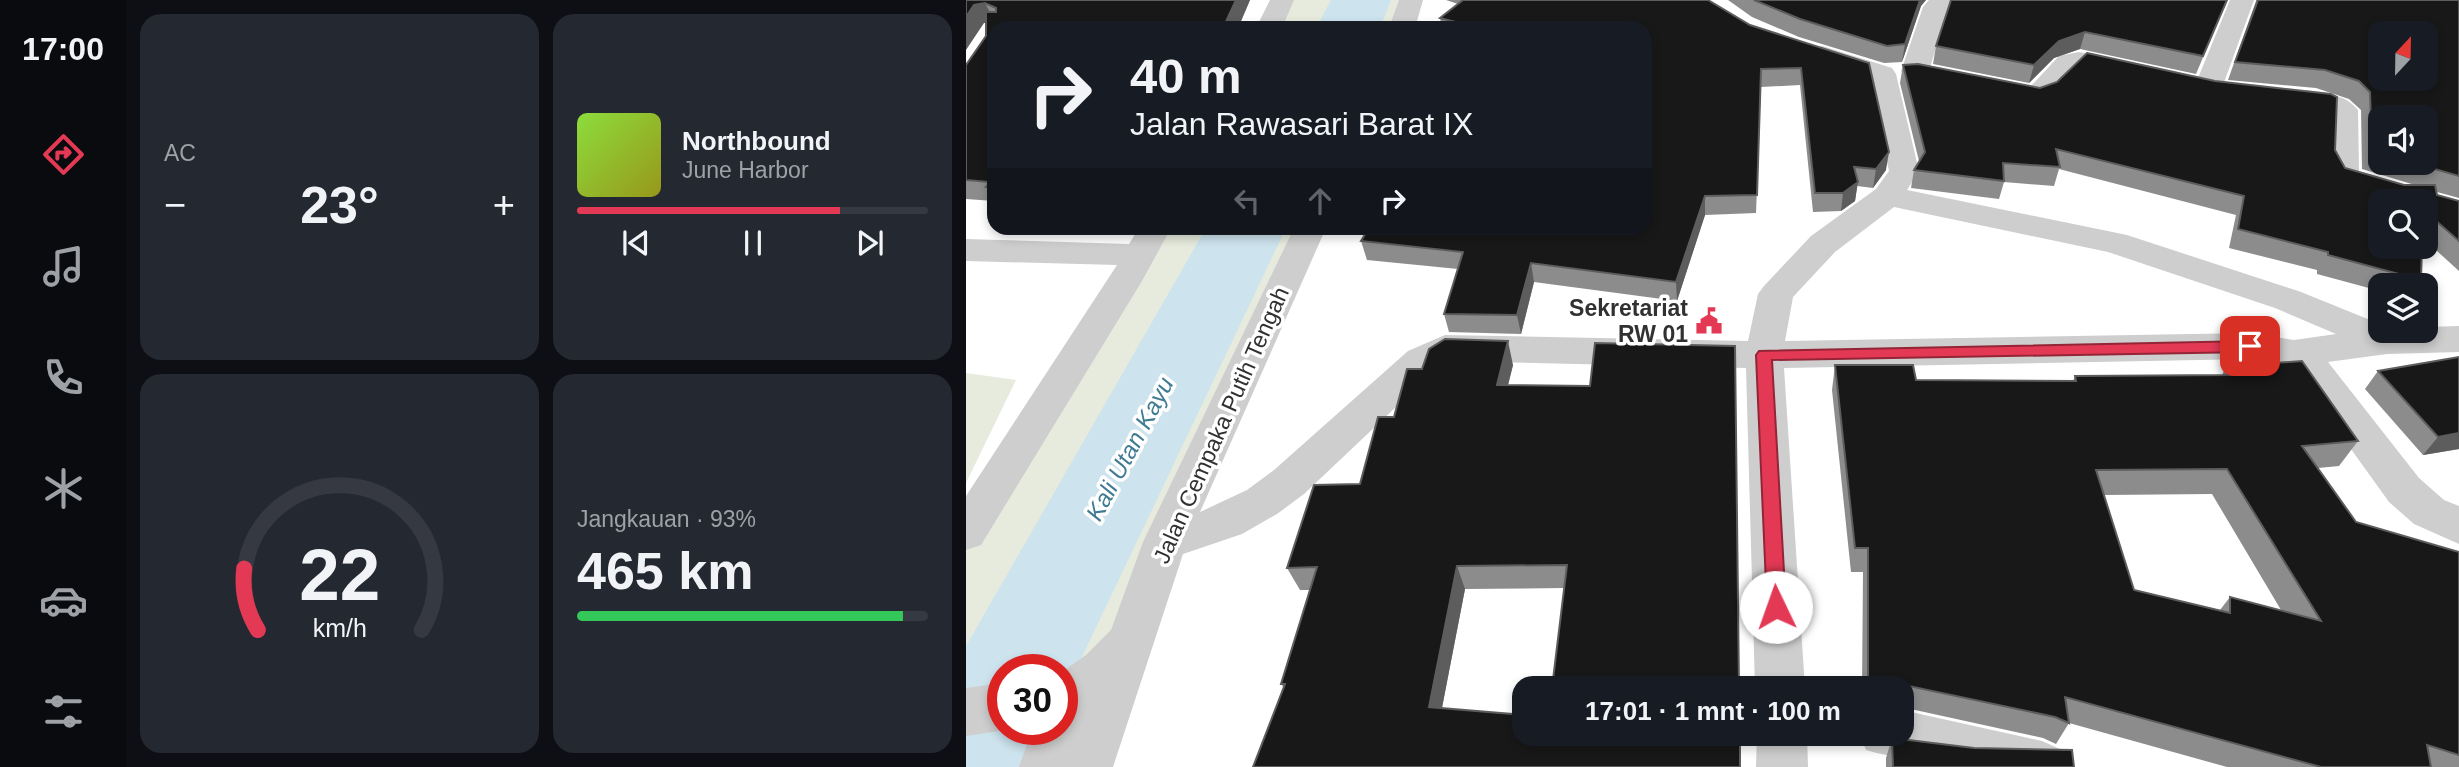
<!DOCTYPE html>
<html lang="id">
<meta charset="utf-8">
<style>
body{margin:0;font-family:Helvetica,sans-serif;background:#242831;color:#f1f3f6;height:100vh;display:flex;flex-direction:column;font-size:26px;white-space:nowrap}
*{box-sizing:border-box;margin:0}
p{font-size:23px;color:#9ea1a6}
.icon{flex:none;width:38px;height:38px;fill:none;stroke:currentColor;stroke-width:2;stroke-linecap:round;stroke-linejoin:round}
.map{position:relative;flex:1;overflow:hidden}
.panel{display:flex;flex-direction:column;gap:14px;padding:14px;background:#0d0f14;width:840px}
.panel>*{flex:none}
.top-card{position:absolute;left:21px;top:21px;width:665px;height:214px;border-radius:21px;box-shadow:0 4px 10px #0003;background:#171b24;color:#f1f3f6;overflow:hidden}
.needle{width:46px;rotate:22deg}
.controls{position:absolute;left:1402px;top:21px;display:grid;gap:14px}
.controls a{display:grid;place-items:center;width:70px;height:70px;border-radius:14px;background:#171b24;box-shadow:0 4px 10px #0003;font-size:35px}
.speed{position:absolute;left:21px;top:654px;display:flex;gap:14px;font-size:35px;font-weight:700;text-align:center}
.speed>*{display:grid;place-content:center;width:91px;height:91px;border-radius:50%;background:#171b24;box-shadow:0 4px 10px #0003;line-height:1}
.speed .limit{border:10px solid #d22;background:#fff;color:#111}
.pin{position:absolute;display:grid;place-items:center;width:60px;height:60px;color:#fff;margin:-30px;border-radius:14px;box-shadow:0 4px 10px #0006}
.me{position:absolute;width:77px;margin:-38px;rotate:357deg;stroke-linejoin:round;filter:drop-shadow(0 0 5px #0008)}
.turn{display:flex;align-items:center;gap:24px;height:147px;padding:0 28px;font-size:32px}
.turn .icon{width:91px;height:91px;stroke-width:2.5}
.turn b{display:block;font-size:49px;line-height:60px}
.lanes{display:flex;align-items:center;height:66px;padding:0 28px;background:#0003;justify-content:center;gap:35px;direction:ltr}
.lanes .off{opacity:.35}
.big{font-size:52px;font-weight:700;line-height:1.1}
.panel .card{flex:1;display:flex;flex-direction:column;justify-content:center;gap:10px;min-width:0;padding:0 24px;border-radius:21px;background:#242831}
.panel .dial{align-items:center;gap:0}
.dial svg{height:182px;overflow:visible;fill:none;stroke:#363941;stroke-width:7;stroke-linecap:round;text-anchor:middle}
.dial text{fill:#f1f3f6;stroke:none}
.song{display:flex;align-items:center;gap:21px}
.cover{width:84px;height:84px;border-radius:10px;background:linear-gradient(135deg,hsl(90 70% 55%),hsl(60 70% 35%))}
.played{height:7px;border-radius:4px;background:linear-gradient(90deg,#e33955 75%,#363941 75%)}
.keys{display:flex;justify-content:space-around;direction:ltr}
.heat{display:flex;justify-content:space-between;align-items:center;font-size:38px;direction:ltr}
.charge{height:10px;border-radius:5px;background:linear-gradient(90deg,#34c759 93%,#363941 0)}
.panel .tiles{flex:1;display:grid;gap:14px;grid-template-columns:repeat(2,1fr)}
.trip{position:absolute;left:546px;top:676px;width:402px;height:70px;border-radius:21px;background:#171b24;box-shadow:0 4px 10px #0003;font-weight:700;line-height:70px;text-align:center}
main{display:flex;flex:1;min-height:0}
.dock{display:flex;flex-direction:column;width:126px;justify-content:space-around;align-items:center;background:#090b0e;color:#9ea1a6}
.dock .icon{width:49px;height:49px}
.dock .active{color:#e33955}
.dock b{font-size:32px;color:#f1f3f6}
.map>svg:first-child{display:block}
.green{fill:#e6ebdd}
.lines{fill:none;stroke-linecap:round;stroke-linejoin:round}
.river{fill:#cde3ed;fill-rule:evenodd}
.minor{fill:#cecece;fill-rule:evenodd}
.wall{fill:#8c8c8c;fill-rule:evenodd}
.shaded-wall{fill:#5d5d5d}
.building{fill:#181818;stroke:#5d5d5d;stroke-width:2;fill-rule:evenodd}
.route{fill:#e33955;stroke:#942537;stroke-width:2}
.labels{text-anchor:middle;stroke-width:7;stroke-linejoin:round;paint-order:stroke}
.poi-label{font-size:23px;font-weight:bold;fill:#313131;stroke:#fff;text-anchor:end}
.street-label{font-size:23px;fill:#313131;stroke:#fff}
.water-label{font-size:24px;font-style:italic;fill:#3f7b93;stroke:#fff}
</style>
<main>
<nav class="dock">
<b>17:00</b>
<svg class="icon active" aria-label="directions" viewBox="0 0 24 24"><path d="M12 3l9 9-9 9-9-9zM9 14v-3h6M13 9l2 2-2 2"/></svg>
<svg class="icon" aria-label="music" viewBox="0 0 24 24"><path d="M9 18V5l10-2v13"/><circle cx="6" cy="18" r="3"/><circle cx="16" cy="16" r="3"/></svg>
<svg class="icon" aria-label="phone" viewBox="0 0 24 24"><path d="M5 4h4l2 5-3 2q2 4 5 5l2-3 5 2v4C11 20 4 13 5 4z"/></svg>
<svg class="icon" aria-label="climate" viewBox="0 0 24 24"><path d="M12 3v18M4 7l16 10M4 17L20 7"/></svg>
<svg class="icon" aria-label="car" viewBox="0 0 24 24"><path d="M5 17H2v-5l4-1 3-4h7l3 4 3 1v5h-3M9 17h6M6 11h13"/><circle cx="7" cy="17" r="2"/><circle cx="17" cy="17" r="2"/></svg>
<svg class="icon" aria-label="filters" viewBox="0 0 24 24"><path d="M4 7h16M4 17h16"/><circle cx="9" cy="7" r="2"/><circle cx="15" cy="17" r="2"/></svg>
</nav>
<section class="panel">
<div class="tiles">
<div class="card"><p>AC</p>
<div class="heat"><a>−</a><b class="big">23°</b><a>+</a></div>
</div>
<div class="card">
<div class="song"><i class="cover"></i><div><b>Northbound</b><p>June Harbor</p></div></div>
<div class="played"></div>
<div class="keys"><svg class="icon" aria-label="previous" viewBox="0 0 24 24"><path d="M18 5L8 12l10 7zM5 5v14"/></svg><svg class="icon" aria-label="pause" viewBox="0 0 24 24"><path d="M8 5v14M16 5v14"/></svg><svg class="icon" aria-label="next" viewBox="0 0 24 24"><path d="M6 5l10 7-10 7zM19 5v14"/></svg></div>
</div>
<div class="card dial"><svg viewBox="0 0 100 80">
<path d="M14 69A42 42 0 1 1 86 69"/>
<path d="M14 69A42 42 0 0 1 8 42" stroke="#e33955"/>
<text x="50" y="56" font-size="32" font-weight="700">22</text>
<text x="50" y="72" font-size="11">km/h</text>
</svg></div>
<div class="card"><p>Jangkauan · 93%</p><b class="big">465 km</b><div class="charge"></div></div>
</div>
</section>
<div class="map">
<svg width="1493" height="767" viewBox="0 0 1493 767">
<rect width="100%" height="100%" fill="#fff"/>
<g class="green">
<path d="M 316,0 L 437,0 L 426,28 L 303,28 Z"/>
<path d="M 189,228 L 336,228 L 131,678 L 96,684 L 96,670 L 37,670 L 37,695 L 0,701 L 0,535 Z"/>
<path d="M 0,373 L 50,380 L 0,483 Z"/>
</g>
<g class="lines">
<g class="river">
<path d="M 365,0 L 425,0 L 414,28 L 350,28 Z"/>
<path d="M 240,228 L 320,228 L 96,699 L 96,670 L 37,670 L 37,730 L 82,730 L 65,767 L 0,767 L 0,646 Z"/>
</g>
<g class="minor">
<path d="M 304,0 L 328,0 L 316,28 L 290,28 Z"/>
<path d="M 433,0 L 457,0 L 449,28 L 423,28 Z"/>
<path d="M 963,0 L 988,0 L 982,8 L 963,71 L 959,77 L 949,79 L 939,77 L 935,71 L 957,7 Z"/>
<path d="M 1264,0 L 1288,0 L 1256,88 L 1252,94 L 1242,96 L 1232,94 L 1228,88 Z"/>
<path d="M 856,46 L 926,68 L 930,74 L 953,171 L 941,190 L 1161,235 L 1335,292 L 1414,324 L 1414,331 L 1460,331 L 1460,327 L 1493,326 L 1493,352 L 1421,354 L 1362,362 L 1453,478 L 1478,500 L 1493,506 L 1493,544 L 1448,524 L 1423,502 L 1339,385 L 1317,365 L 1284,359 L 818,368 L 839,688 L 789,688 L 780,368 L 485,361 L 468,371 L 338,494 L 311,514 L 276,534 L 217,554 L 147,767 L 53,767 L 66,730 L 96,730 L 96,672 L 120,655 L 145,630 L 177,542 L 328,228 L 360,228 L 234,512 L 281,490 L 308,470 L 442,351 L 479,335 L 782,341 L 792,294 L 798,286 L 845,236 L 910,189 L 923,171 L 903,79 L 847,60 L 843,54 L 847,48 ZM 928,207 L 1142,252 L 1309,308 L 1370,334 L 1328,340 L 1284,333 L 819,341 L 827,297 L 869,252 Z"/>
<path d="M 1113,52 L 1176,65 L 1180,71 L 1176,77 L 1166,79 L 1112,68 C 1078,106 1077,109 1025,96 L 1021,90 L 1025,84 L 1035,82 L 1065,86 L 1093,56 Z"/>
<path d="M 1319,88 C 1341,91 1378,90 1392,110 L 1393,171 L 1493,201 L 1493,221 L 1460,211 L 1460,201 L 1427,201 L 1370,184 L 1362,169 L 1364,114 L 1309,102 L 1305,96 L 1309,90 Z"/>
<path d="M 173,228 L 205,228 L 176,281 L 15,545 L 0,550 L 0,496 L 151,265 L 0,261 L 0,239 L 163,244 Z"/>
<path d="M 37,683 L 37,730 L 40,730 L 0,736 L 0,688 Z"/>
<path d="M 936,710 L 1076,741 L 1094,749 L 1102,767 C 1039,767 958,767 900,750 L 893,733 L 936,733 Z"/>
<path d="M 791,733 L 841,733 L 842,767 L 790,767 Z"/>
</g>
</g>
<g class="wall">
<path d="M 0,0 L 284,0 L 272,28 L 28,28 L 28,201 L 0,199 L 0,65 L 20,36 L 20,23 L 18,23 Z"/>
<path d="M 480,0 L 742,0 L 784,25 L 903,63 L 920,170 L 907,188 L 891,186 L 889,201 L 875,211 L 847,212 L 834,85 L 795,87 L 790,213 L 739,215 L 711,301 L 568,282 L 555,334 L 483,332 L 478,314 L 492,269 L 401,260 L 395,241 L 679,28 L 476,28 L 474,18 L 492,4 Z"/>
<path d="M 762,0 L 960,0 L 955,6 L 936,62 L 918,63 L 833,37 L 786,17 Z"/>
<path d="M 1261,0 L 1230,74 L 1114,49 L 1088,58 L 1063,83 L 967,64 L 970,46 Z"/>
<path d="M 1290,0 L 1493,0 L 1493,198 L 1471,192 L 1471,195 L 1493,201 L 1493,271 L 1460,241 L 1460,201 L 1414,201 L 1455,280 L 1451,285 L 1414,285 L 1414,291 L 1351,274 L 1351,270 L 1263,248 L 1270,215 L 1093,169 L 1088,186 L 1038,182 L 1033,199 L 945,188 L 948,170 L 953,161 L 934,83 L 937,65 L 1369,150 L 1379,168 L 1438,185 L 1449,185 L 1396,169 L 1395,110 L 1383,99 L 1350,88 L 1262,80 L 1290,1 ZM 1414,117 L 1460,163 L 1414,163 Z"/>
<path d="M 547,365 L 542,385 L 624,386 L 598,588 L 499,589 L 476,708 L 774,767 L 318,688 L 315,684 L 344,590 L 334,590 L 321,568 L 394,484 L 428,417 L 456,369 Z"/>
<path d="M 869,365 L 950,380 L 1107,381 L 1109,376 L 1256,375 L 1260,367 L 1392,441 L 1373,466 L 1352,468 L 1390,522 L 1493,552 L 1493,767 L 1261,767 L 1103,723 L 1090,744 L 1077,738 L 940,708 L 936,721 L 936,688 L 896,688 L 897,572 L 885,572 L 866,390 ZM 1246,494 L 1315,610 L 1264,597 L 1254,610 L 1168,590 L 1138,495 Z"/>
<path d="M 1412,371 L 1493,449 L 1457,455 L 1399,389 Z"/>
<path d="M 926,738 L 1108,767 L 920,767 L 920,758 Z"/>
</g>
<g class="shaded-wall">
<path d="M 270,0 L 284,0 L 272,28 L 257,28 Z"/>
<path d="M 954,0 L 960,0 L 955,6 L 936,62 L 939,44 Z"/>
<path d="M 19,3 L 29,22 L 18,23 L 0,50 L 0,17 L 8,5 Z"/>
<path d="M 1119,32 L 1114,49 L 1088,58 L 1063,83 L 1068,65 L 1093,41 Z"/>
<path d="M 923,152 L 920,170 L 907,188 L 910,169 Z"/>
<path d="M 892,182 L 889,201 L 875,211 L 877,193 Z"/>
<path d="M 739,196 L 739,215 L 711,301 L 710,282 Z"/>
<path d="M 565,263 L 568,282 L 555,334 L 551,315 Z"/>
<path d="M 542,341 L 547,365 L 536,409 L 531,385 Z"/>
<path d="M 1493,433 L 1493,449 L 1457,455 L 1472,437 Z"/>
<path d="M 491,566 L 499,589 L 472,728 L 463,707 Z"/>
</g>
<g class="building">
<path d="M 0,0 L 270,0 L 257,28 L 28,28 L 28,187 L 20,187 L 24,182 L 0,180 L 0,65 L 20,36 L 20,12 L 30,12 L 30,8 L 19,3 L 8,5 L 0,17 Z"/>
<path d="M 497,0 L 742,0 L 784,25 L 903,63 L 923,152 L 910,169 L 888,167 L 892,182 L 877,193 L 849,193 L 835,68 L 795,69 L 791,195 L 739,196 L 710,282 L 565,263 L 551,315 L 478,314 L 497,252 L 395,241 L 403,228 L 679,228 L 679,28 L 497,28 L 501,25 L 474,18 Z"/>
<path d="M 788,0 L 954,0 L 939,44 L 921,46 L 834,19 Z"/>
<path d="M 985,0 L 1261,0 L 1237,56 L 1119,32 L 1093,41 L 1068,65 L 970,46 Z"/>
<path d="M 1292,0 L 1493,0 L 1493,176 L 1448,163 L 1460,163 L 1460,117 L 1414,117 L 1414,153 L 1406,151 L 1404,92 L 1393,81 L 1359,70 L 1269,62 ZM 1414,33 L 1460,33 L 1460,79 L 1414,79 Z"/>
<path d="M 1121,53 L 1249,81 L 1365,94 L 1371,97 L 1369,150 L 1379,168 L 1438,185 L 1469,185 L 1471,195 L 1493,201 L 1493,241 L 1460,212 L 1460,201 L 1414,201 L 1414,247 L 1456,247 L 1455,280 L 1362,255 L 1362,252 L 1272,229 L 1278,196 L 1090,149 L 1094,167 L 1037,163 L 1038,181 L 948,170 L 959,152 L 937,65 L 952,64 L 1074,88 L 1091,82 Z"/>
<path d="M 479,339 L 542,341 L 531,385 L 624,386 L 629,343 L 769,346 L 773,688 L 586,688 L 601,565 L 491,566 L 463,707 L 558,715 L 558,733 L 774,733 L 774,767 L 287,767 L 319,684 L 315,684 L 351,567 L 321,568 L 348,485 L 394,484 L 412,417 L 428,417 L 441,369 L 456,369 L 463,349 Z"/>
<path d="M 1493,357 L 1493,433 L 1472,437 L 1412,371 Z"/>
<path d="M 1336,361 L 1392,441 L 1336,446 L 1390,522 L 1493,552 L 1493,755 L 1461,745 L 1465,767 L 1355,767 L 1099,697 L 1103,723 L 1089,717 L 943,686 L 940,688 L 940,709 L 936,709 L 936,688 L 902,688 L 902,548 L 889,548 L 869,365 L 947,365 L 950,380 L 1110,381 L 1109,376 L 1265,375 L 1260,367 ZM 1261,469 L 1355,621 L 1264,597 L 1264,613 L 1168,590 L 1130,470 Z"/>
<path d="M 926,738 L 1008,748 L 1106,750 L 1108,767 L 927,767 Z"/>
</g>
<path class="route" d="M 1284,341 L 1291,346 L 1284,352 L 806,360 L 820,607 L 817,613 L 810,615 L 804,613 L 801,607 L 790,355 L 793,351 Z"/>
<defs>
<g id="civic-bare" transform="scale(2.1)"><path d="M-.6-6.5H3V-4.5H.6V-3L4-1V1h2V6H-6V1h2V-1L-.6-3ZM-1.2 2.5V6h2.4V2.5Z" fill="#e33955" stroke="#fff" stroke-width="2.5" paint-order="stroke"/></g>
</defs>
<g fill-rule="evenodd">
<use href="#civic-bare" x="743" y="321"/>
</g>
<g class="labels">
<g class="poi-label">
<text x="722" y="316">Sekretariat<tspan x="722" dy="26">RW 01</tspan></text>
</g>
<g class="street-label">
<text transform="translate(255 425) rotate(-66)" y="8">Jalan Cempaka Putih Tengah</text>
</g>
<g class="water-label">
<text transform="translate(164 449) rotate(-62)" y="8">Kali Utan Kayu</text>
</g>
</g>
</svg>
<div class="controls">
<a><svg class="needle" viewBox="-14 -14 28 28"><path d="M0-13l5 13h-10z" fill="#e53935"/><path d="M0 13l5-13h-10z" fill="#9ea1a6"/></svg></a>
<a><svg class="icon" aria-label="sound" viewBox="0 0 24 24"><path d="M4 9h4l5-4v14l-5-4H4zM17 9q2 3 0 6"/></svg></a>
<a><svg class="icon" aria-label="search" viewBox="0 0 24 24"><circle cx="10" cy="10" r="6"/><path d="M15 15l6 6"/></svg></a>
<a><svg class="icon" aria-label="layers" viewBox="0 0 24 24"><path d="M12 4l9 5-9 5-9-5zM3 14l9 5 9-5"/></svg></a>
</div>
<div class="speed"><div class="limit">30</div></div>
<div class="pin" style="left:1284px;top:346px;background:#d93025"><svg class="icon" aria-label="arrive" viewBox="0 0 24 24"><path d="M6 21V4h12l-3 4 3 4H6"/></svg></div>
<svg class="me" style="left:810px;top:607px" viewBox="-20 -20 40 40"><circle r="19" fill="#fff"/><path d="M0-13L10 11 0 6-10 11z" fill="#e33955"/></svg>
<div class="trip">17:01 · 1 mnt · 100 m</div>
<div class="top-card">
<div class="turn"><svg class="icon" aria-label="right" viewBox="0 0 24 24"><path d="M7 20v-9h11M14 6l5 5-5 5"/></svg><div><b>40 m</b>Jalan Rawasari Barat IX</div></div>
<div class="lanes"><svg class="icon off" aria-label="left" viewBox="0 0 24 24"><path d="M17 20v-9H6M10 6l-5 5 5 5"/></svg><svg class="icon off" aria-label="ahead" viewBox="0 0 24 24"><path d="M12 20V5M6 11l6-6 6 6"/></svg><svg class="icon" aria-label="right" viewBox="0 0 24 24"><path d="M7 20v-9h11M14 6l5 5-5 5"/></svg></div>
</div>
</div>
</main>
